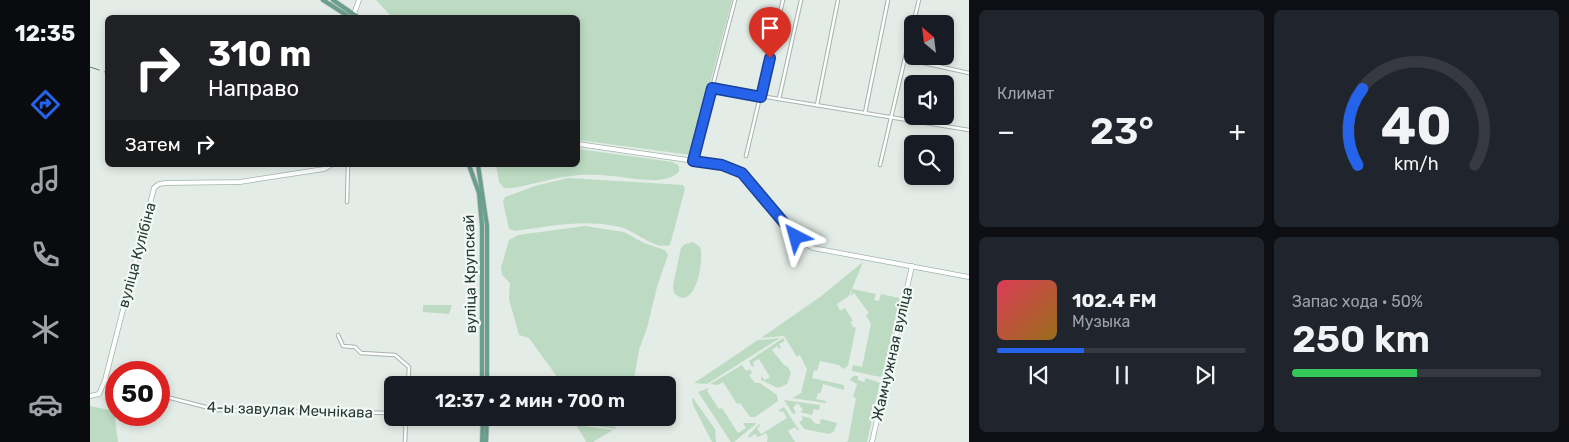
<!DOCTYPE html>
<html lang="ru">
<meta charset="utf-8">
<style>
body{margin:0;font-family:Rubik,sans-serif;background:#20242c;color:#f1f3f6;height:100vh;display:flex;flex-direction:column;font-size:19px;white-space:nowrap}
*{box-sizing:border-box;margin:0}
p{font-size:16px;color:#9ea1a6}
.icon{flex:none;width:28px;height:28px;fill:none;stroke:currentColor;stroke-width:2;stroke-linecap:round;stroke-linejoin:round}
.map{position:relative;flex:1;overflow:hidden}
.details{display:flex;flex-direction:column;gap:10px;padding:10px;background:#0d0f14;width:600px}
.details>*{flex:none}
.hud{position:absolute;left:15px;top:15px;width:475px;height:152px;border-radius:8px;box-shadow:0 2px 8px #0003;background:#202124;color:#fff;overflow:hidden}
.needle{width:32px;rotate:332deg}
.controls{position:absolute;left:814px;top:15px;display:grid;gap:10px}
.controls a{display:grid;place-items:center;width:50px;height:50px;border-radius:8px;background:#171b24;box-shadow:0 2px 8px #0003;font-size:25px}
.speed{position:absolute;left:15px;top:361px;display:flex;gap:10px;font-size:25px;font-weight:700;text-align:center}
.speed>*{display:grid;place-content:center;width:65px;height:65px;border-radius:50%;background:#171b24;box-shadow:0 2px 8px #0003;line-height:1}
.speed .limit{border:8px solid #d22;background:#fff;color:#111}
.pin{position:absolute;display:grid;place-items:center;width:42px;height:42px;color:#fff;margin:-51px -21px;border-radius:50% 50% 50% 0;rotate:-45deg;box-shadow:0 0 5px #0007}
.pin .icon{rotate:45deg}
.me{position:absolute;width:55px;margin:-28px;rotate:321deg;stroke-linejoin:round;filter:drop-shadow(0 0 4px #0008)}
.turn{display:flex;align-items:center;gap:18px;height:105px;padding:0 20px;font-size:22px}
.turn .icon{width:65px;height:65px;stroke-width:2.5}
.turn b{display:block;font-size:35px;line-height:42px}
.then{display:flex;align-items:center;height:48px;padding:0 20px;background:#0003;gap:10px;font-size:19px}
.big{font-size:38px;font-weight:600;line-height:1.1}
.details .card{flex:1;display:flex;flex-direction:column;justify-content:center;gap:8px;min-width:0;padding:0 18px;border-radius:8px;background:#20242c}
.details .dial{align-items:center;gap:0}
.dial svg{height:130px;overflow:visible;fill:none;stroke:#363941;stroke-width:7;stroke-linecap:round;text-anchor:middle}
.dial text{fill:#f1f3f6;stroke:none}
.song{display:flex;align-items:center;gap:15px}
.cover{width:60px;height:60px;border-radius:8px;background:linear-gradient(135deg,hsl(350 70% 55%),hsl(40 70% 35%))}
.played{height:5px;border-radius:2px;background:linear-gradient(90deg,#2563eb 35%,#363941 35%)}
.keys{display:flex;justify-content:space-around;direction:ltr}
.heat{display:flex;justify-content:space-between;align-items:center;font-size:28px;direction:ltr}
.charge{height:8px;border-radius:4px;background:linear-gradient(90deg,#34c759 50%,#363941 0)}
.details .tiles{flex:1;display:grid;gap:10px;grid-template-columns:repeat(2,1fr)}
.trip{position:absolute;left:294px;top:376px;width:292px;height:50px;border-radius:8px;background:#171b24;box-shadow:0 2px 8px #0003;font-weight:600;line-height:50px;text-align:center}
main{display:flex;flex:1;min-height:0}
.dock{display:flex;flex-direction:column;width:90px;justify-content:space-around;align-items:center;background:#090b0e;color:#9ea1a6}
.dock .icon{width:35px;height:35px}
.dock .active{color:#2563eb}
.dock b{font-size:22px;color:#f1f3f6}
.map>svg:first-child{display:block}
.green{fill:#bddbc3}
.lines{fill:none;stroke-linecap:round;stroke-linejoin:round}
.street-casing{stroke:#a6b3ad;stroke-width:4.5}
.secondary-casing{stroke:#a2b6ae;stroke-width:5.5}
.primary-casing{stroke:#c2c8c6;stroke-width:5.5}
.street{stroke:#fff;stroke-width:2.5}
.secondary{stroke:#fff;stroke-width:4}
.primary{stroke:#6a9e8d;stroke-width:4}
.rail{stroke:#5e776f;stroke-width:1;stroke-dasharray:10 5;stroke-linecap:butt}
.route-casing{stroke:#184099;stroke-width:12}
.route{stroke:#2563eb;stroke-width:9}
.labels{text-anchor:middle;stroke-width:4.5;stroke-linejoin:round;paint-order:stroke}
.street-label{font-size:15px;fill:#243b33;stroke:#f3f8f5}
</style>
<main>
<nav class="dock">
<b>12:35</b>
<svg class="icon active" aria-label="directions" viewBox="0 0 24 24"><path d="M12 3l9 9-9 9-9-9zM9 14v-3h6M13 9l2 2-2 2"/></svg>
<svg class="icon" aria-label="music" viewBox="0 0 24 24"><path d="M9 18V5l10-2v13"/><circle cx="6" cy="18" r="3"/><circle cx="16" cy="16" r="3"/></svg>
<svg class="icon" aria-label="phone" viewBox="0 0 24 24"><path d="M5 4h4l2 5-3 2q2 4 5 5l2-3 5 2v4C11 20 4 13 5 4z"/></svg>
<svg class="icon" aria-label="climate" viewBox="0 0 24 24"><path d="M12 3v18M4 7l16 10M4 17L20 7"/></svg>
<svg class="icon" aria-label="car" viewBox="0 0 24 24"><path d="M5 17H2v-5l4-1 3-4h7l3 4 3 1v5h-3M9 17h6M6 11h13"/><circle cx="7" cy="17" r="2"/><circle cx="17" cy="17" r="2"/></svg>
</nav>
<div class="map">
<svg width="879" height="442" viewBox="0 0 879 442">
<rect width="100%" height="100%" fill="#e3ece7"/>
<g class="green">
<path d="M 286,0 L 642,0 L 601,155 L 488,140 L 488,18 L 302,17 Z"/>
<path d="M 488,149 L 583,162 L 589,166 L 589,171 C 577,187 539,177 522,176 C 481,171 460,181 422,188 L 414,188 L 409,182 L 406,165 L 488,165 Z"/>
<path d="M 478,178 L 593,185 L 595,189 L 580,245 C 564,250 546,231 530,227 C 492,219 463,226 426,231 L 419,229 L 413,202 L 415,197 L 445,186 Z"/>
<path d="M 495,226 L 534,232 L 554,243 L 575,250 L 578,255 L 567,287 L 557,328 L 549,350 L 543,385 L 473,385 L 439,338 L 429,335 L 419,299 L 420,283 L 412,275 L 411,268 L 419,240 L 428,235 Z"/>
<path d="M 603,242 L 610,247 C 615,258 605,314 584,293 L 583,285 L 591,248 L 595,244 Z"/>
<path d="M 773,262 L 759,296 L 747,304 L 750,311 L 755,308 L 763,321 L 760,322 L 764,328 L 766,327 L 758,366 L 753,369 L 749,365 L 730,361 L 727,371 L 724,370 L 722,378 L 754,385 L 754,390 L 733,384 L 731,393 L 728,393 L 726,399 L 736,401 L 736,403 L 702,398 L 711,393 L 717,369 L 710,355 L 707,357 L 694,336 L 671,338 L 730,297 Z"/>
<path d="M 762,289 L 786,294 L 784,300 L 789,301 L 791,294 L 809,298 L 810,300 L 793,375 L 790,377 L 762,371 L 763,365 L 772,367 L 781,324 L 776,315 L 779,313 L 764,293 L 761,296 Z"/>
<path d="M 333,305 L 362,305 L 359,314 L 333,312 Z"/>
<path d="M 690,338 L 617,384 L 604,383 L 668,340 Z"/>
<path d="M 693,338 L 695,341 L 689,344 L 691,348 L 689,349 L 687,346 L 682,350 L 694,365 L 698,367 L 701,373 L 697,384 L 688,388 L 671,380 L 671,376 L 675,380 L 680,377 L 669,359 L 663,362 L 664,366 L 662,367 L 659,361 Z"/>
<path d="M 652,365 L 656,371 L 660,369 L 662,373 L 659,375 L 665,383 L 670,383 L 687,395 L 688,401 L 665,417 L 660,417 L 650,403 L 647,404 L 633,382 L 628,385 L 620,384 Z"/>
<path d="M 763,376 L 768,376 L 768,380 L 774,382 L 776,378 L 790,383 L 777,442 L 755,442 L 758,441 L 766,398 L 763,397 L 767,384 L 760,380 Z"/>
<path d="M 619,388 L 617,391 L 629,409 L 632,408 L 648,433 L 656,428 L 653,423 L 667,423 L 644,442 L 641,442 L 608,392 Z"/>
<path d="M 603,398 L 625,429 L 626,442 L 622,442 L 603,405 L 602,399 Z"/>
<path d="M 694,400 L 730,405 L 729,410 L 724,409 L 722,415 L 710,412 L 713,410 L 708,403 L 703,407 L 706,413 L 703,414 Z"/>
<path d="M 0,406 L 24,411 L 28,442 L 0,442 Z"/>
<path d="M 694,407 L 709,430 L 708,431 L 705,427 L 698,431 L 705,442 L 677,442 L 678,437 L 676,433 L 668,437 L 665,434 L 659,438 L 658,436 L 669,424 L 670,425 L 667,429 L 671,434 L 697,418 L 693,411 L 690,412 L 689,410 Z"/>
<path d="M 711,416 L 720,418 L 726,424 L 730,424 L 731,419 L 747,423 L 744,431 L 739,434 L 714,429 L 709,422 L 713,420 Z"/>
<path d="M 469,418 L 527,427 L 525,429 L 471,420 Z"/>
<path d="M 486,425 L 523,430 L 503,442 L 495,442 L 496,441 Z"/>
</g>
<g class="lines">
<g class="street-casing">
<g id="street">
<path d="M 823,24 L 829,0"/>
<path d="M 816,59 L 879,73"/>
<path d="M 622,88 L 879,130"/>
<path d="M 689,99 L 711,0"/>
<path d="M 727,105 L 748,0"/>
<path d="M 775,113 L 798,0"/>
<path d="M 656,156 L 693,0"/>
<path d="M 603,161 L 645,0"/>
<path d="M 790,165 L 822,28"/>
<path d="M 257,202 L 258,165"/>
<path d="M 248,335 L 253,346 L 265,347 L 271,353 L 305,355 L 319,367 L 318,385"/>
<path d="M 15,380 L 26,383"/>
<path d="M 69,395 L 127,410 L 302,413"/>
<path d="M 315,442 L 316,418"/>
</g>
</g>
<g class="secondary-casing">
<g id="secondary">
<path d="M 264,14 L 269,0"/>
<path d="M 488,144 L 632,165 C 638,167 645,168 650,172 C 680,191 690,232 723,248 L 879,277"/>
<path d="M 0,396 L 9,394 L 15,380 L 64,188 L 69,184 L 76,183 L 150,182 L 234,169 L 241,165"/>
<path d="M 782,442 L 822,266"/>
</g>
</g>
<g class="primary-casing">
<g id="primary">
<path d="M 233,0 L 261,18"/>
<path d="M 243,0 L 269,18"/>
<path d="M 379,165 L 389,193 L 392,226 L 392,385"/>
<path d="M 388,165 L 397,226 L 397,385"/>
<path d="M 392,442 L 393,418"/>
<path d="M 396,442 L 397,418"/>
</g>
</g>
<use href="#street" class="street"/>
<use href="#secondary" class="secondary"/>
<use href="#primary" class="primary"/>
<path class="rail" d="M 0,67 L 18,73"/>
</g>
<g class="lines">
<g class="route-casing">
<path id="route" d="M 680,58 L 671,97 L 622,88 L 603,161 L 632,165 L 652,173 L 706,237"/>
</g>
<use href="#route" class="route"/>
</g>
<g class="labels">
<g class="street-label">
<text transform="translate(47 255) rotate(-75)" y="5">вуліца Кулібіна</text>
<text transform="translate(380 274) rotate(-91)" y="5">вуліца Крупскай</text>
<text transform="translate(802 354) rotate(-77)" y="5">Жамчужная вуліца</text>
<text transform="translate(200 410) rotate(2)" y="5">4-ы завулак Мечнікава</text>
</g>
</g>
</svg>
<div class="controls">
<a><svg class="needle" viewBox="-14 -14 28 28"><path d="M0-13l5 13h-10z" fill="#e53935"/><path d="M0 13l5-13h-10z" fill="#9ea1a6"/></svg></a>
<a><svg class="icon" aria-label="sound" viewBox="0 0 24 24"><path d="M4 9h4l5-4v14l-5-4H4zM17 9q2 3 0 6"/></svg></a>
<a><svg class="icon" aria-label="search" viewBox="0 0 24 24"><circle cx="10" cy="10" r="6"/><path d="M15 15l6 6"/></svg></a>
</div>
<div class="speed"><div class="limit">50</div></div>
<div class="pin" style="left:680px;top:58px;background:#d93025"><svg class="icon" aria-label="arrive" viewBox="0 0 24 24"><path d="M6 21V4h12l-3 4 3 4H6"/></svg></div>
<svg class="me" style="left:706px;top:237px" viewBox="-20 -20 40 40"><path d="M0-17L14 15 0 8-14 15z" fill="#2563eb" stroke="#fff" stroke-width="4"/></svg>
<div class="trip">12:37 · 2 мин · 700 m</div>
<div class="hud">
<div class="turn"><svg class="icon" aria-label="right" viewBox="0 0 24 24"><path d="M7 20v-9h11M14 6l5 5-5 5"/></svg><div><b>310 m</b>Направо</div></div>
<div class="then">Затем<svg class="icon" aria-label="right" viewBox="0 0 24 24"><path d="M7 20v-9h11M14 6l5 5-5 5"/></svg></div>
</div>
</div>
<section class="details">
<div class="tiles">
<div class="card"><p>Климат</p>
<div class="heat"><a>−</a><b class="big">23°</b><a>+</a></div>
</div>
<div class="card dial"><svg viewBox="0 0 100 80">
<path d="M14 69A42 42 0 1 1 86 69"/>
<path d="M14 69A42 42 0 0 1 17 22" stroke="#2563eb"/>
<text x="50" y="56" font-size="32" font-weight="700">40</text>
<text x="50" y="72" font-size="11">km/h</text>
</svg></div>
<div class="card">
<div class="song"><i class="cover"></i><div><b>102.4 FM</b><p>Музыка</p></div></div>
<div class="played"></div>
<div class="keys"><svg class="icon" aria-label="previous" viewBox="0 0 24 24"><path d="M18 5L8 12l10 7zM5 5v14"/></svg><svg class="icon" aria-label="pause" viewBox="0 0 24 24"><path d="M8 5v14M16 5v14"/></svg><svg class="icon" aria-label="next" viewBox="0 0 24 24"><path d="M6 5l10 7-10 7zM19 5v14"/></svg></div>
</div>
<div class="card"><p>Запас хода · 50%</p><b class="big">250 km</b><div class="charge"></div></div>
</div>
</section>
</main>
